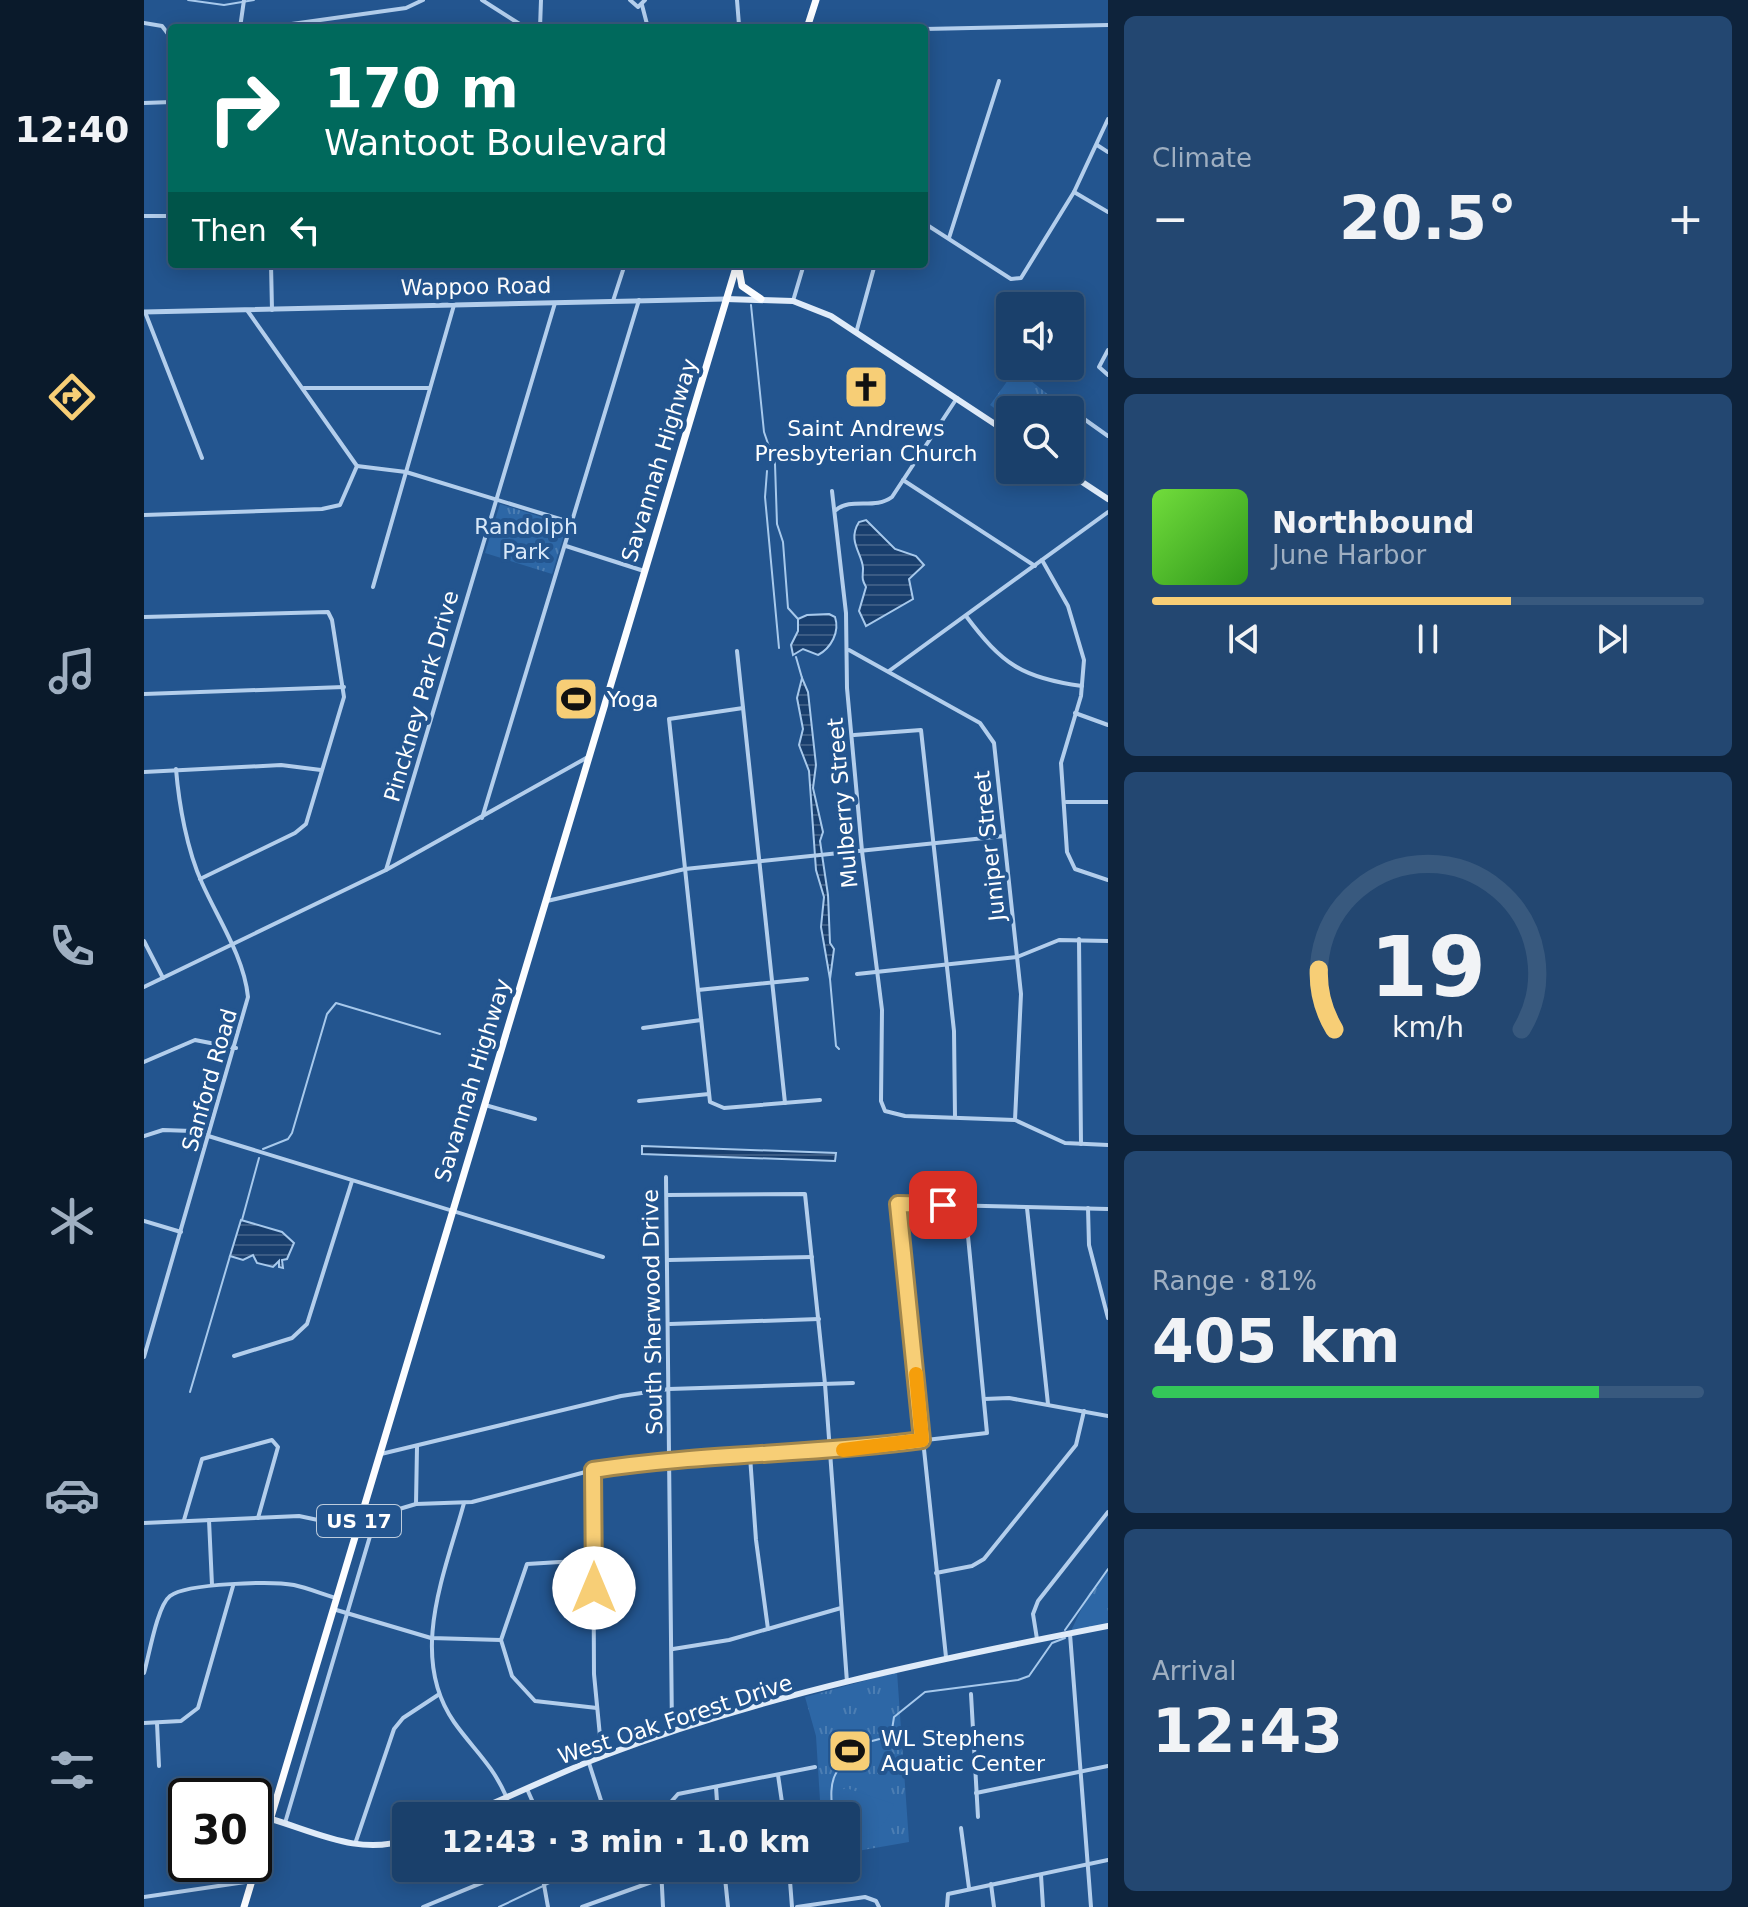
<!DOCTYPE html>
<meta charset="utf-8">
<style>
body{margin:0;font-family:"DejaVu Sans",sans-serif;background:#234771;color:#f1f3f6;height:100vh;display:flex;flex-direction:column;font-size:30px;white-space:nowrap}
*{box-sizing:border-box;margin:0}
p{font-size:26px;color:#9fafc1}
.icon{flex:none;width:44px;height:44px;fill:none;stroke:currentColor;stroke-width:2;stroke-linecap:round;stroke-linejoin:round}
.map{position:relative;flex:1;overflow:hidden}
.side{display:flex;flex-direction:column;gap:16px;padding:16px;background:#0e233b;width:640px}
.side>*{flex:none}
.banner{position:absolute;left:24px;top:24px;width:760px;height:244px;border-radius:8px;box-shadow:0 4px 20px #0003,0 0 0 2px #38597e;background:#00695c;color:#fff;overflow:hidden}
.tools{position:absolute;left:852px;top:292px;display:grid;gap:16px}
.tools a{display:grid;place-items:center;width:88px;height:88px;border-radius:8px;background:#1a406b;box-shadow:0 4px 20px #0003,0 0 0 2px #38597e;font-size:40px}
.speed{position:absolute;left:24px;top:1778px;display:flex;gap:16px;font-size:40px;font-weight:700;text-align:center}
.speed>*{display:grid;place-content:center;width:104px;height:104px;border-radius:50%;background:#1a406b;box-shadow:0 4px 20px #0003,0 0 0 2px #38597e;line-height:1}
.speed .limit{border:4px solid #111;border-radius:12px;background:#fff;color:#111}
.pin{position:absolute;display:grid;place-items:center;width:68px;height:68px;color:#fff;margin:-34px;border-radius:16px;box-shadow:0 4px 12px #0006}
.me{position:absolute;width:88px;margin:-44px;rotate:0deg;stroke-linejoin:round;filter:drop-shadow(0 0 6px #0008)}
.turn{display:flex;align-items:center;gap:28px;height:168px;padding:0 24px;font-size:36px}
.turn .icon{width:104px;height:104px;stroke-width:2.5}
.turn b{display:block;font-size:56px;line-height:68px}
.then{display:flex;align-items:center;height:76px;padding:0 24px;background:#0003;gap:16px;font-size:30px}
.big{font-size:60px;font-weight:800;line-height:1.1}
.side .tile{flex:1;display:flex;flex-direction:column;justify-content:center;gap:12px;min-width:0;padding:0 28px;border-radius:12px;background:#234771}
.side .dial{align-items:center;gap:0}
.dial svg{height:208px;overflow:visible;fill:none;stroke:#38597e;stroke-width:7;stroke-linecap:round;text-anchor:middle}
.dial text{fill:#f1f3f6;stroke:none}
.song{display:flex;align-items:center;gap:24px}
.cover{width:96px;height:96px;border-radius:12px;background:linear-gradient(135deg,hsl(100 70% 55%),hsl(110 70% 35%))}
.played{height:8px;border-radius:4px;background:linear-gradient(90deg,#f7ce76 65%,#38597e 65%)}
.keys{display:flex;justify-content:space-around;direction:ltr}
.heat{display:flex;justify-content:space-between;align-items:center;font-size:44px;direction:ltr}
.charge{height:12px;border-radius:6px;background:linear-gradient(90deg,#34c759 81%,#38597e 0)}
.trip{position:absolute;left:248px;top:1802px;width:468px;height:80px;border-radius:8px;background:#1a406b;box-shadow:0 4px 20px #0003,0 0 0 2px #38597e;font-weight:800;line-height:80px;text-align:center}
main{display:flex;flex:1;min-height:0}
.dock{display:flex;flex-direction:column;width:144px;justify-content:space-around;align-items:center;background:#0a1a2b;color:#9fafc1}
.dock .icon{width:56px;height:56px}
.dock .selected{color:#f7ce76}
.dock b{font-size:36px;color:#f1f3f6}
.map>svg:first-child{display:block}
.grass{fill:url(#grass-tufts)}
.pitch{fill:#2d67a6}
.water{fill:url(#water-rules);stroke:#a7c9ec;stroke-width:2}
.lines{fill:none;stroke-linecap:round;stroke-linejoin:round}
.stream{stroke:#a7c9ec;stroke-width:2}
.minor{stroke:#b3ceec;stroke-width:4}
.tertiary{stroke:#b3ceec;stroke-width:5}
.secondary{stroke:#dfebf9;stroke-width:6}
.trunk{stroke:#fcfdff;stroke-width:7}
.route-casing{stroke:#a1864d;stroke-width:20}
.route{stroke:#f7ce76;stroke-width:14}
.slow{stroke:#f59e0b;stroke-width:14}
.labels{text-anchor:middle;stroke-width:8;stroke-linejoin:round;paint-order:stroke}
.shield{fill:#23558f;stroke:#bdccdd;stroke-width:2}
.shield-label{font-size:20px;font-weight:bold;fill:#fff}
.street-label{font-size:22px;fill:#fff;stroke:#23558f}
.poi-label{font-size:22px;fill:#fff;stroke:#23558f;text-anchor:start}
.park-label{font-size:22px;fill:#d8e8f9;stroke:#23558f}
</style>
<main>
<nav class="dock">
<b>12:40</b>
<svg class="icon selected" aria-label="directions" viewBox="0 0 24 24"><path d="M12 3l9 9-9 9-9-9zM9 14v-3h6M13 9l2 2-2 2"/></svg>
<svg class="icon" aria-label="music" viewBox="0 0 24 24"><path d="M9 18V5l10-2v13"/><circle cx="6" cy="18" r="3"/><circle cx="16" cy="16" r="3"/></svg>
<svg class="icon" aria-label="phone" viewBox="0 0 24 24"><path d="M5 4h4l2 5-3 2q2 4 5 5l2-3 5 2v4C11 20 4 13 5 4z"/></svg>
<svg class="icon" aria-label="climate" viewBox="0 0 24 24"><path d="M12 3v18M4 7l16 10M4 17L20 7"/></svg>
<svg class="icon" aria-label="car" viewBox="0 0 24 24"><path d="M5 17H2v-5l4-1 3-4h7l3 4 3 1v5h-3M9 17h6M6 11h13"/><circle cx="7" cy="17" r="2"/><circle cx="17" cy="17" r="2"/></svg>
<svg class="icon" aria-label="filters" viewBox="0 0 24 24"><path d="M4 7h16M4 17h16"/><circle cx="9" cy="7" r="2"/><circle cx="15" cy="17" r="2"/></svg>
</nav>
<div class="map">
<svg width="964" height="1907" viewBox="0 0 964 1907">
<defs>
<pattern id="grass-tufts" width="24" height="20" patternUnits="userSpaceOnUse" patternTransform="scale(2)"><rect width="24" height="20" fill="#2d67a6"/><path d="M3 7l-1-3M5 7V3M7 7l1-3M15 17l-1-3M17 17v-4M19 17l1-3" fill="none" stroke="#4c7eb3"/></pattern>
<pattern id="water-rules" width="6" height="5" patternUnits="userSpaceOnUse" patternTransform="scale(2)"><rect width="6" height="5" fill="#193f6e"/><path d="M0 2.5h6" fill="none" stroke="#3c5c84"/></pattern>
</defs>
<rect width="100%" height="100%" fill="#23558f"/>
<g class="grass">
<path d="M 872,369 L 906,396 L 899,410 L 866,410 L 866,419 L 846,405 Z"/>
<path d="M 356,504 L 423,525 L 408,574 L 341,553 Z"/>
<path d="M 964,1569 L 964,1626 L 926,1633 L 944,1595 Z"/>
<path d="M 753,1672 L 765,1842 L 702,1853 L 702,1816 L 677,1816 L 672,1736 L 661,1697 Z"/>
</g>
<path class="pitch" d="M 702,1788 L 750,1804 C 742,1827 726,1839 702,1839 L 702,1816 L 692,1816 L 696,1791 Z"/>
<g class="water">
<path d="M 722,520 L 751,549 L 772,556 L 780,565 L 765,579 L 769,599 L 722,626 L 715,611 L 722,587 C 717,578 719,577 719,568 C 718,553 703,541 715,522 Z"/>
<path d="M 685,614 L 691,617 C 696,632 687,648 674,655 L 659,649 L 649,655 L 647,645 L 654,631 L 654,619 L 663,615 Z"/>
<path d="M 658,678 L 664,692 L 672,765 L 669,788 L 679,832 L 676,841 L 684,895 L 686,943 L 690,949 L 686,979 L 677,927 L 680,897 L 672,870 L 665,771 L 655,745 L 659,729 L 653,698 Z"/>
<path d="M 498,1146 L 692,1153 L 691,1161 L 498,1154 Z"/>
<path d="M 97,1220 L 138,1232 L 150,1243 L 143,1259 L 138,1260 L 139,1268 L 135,1267 L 135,1261 L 129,1267 L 113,1263 L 109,1255 L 99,1260 L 86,1256 Z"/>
</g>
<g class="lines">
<g class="stream">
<path d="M 44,0 L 80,5 L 110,0"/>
<path d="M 607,305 L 620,432 L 631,464 L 633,524 L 639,542 L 644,608 L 654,619"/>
<path d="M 623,471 L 621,497 L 635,648"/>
<path d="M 652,657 L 658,678"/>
<path d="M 686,979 L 692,1046 L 695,1049"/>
<path d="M 119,1149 L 144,1139 L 148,1133 L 183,1014 L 192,1003 L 296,1034"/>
<path d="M 98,1220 L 115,1158"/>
<path d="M 46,1392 L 86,1256"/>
<path d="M 921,1630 L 964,1569"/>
<path d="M 728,1741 L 747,1736 L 750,1717 L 781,1692 L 874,1680 L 885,1676 L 908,1643 L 921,1638"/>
<path d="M 689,1816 C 684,1775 689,1770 722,1746"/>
<path d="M 548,1868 L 556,1875 L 577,1871"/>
<path d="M 355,1907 L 437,1868"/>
</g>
<g class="minor">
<path d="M 338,0 L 382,28"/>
<path d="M 486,0 L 494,7 L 501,0"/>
<path d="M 593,0 L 595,25"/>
<path d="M 498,5 L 504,28"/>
<path d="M 0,23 L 18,26 L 28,39"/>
<path d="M 96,28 L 100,0"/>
<path d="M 119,28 L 262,8 L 279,0"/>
<path d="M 396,28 L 397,0"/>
<path d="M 541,28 L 595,25 L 667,28"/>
<path d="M 780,29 L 964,25"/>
<path d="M 780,82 L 780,94"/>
<path d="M 25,102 L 28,51"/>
<path d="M 0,103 L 28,102"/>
<path d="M 953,145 L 964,152"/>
<path d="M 930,192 L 964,212"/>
<path d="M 0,216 L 28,216"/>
<path d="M 780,223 L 867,279 L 877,278 L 930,192 L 964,119"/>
<path d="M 805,238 L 855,81"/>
<path d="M 127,264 L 128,310"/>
<path d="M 469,301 L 481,264"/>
<path d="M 649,301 L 660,264"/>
<path d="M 103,310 L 213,466"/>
<path d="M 1,312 L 58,458"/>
<path d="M 712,333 L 731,264"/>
<path d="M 964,350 L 955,367 L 964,375"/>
<path d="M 160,388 L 286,388"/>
<path d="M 912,399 L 964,436"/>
<path d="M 213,466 L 262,472 L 429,523"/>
<path d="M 759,480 L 891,566"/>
<path d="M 688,491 L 702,613 L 703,688 L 718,851 L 738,1010 L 737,1101 L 741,1111 L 761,1116 L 871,1120 L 921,1143 L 964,1145"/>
<path d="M 692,510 C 707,497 731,510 748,497 L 813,398"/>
<path d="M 0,515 L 178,509 L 196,505 L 213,466"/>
<path d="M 422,546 L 500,571"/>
<path d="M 898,560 L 924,606 L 940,660 L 937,696 L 917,763 L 923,852 L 931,869 L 964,880"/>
<path d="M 229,587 L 310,305"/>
<path d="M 822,616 C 858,664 878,678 938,686"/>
<path d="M 0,617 L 184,612 L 188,620 L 200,697 L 162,824 L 151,833 L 56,879"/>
<path d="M 705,650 L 836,723 L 850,743 L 877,994 L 871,1120"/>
<path d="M 593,651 L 641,1103"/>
<path d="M 745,671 L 964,512"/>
<path d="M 0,694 L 200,687"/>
<path d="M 599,708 L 525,719 L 566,1102 L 580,1108 L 676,1100"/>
<path d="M 931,713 L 964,725"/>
<path d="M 710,735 L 777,730 L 810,1031 L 811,1117"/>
<path d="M 0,772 L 137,765 L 177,770"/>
<path d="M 922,802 L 964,802"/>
<path d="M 338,818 L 495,300"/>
<path d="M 242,870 L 411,303"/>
<path d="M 403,901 L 541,869 L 860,836"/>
<path d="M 935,939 L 937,1144"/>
<path d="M 0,941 L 19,978"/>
<path d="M 713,974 L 873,957 L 915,940 L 964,941"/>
<path d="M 0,987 L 242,870 L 444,757"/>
<path d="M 554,990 L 663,979"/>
<path d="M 499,1028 L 557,1020"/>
<path d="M 0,1062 L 51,1040 L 92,1048"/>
<path d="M 495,1101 L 565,1094"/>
<path d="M 341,1105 L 391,1119"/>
<path d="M 0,1136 L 19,1130 L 48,1131 L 459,1257"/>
<path d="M 522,1177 L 528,1731"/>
<path d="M 523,1195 L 661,1194 L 681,1384 L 703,1682"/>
<path d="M 883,1208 L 904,1404"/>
<path d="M 944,1208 L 945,1245 L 964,1318"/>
<path d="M 0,1221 L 37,1232"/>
<path d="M 525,1260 L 668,1257"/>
<path d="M 526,1324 L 675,1319"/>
<path d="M 90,1356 L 148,1338 L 163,1324 L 208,1181"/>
<path d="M 0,1357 L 104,997 C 100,957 74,919 58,883 C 43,850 35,805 32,769"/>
<path d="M 840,1399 L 865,1398 L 964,1416"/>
<path d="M 237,1454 L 477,1396 L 525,1389 L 709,1383"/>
<path d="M 606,1456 L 612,1540 L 624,1629"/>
<path d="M 449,1472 L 450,1674 L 458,1757"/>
<path d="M 320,1503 C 301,1573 264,1656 310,1722 C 329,1749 348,1764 362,1796"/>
<path d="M 272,1504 L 273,1447"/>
<path d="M 40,1520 L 58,1459 L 128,1440 L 134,1447 L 114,1518"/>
<path d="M 65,1520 L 68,1585"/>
<path d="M 215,1521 L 272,1504 L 328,1502 L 449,1470 L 526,1458 L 686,1451 L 843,1433 L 821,1205"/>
<path d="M 0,1523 L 155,1516 L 212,1528"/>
<path d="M 449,1560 L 383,1564 L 357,1640 L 368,1676 L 391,1701 L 453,1708"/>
<path d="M 792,1573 L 828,1566 L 840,1559 L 932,1445 L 940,1411"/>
<path d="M 189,1609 L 287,1638 L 357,1640"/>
<path d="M 926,1634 L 947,1907"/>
<path d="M 893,1639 L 889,1614 L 894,1601 L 964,1512"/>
<path d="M 529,1649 L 585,1640 L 697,1608"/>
<path d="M 802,1657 L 754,1204 L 964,1209"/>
<path d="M 0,1673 C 5,1656 13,1606 26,1596 C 43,1583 129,1581 150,1585 C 164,1588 178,1594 192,1598"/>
<path d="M 827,1694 L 834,1817"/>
<path d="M 0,1723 L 37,1721 L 54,1708 L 89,1586"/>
<path d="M 13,1723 L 15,1766"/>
<path d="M 445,1763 L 462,1816"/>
<path d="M 634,1775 L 640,1816"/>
<path d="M 572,1787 L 574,1816"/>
<path d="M 383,1789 L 395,1816"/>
<path d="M 832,1793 L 964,1766"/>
<path d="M 523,1816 L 526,1803 L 534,1794 L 671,1767"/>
<path d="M 141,1823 L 232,1516"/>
<path d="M 817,1828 L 825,1888"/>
<path d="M 211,1844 L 250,1729 L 259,1718 L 294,1695"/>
<path d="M 397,1868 L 404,1907"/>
<path d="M 517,1868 L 519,1907"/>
<path d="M 580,1868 L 584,1907"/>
<path d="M 645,1868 L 648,1907"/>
<path d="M 897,1875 L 899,1907"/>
<path d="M 847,1884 L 850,1907"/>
<path d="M 0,1897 L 108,1881"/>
<path d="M 279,1907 L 374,1868"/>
<path d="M 438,1907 L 516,1879"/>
<path d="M 653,1907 L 721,1897 L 732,1901 L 735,1907"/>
<path d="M 803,1907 L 804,1894 L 964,1860"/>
</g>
<path class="tertiary" d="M 0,312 L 582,299"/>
<g class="secondary">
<path d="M 582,299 L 649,301 L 687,316 L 866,434"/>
<path d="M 920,470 L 964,499"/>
<path d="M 319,1816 C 366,1797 412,1774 459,1756 C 622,1694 794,1659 964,1626"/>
<path d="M 127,1819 C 169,1831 218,1857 262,1839"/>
</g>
<g class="trunk">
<path d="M 663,28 L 672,0"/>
<path d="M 594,264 L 598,286 L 617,299"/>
<path d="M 100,1907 L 593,264"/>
</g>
</g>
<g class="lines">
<g class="route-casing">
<path id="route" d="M 450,1588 L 449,1470 C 558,1453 669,1455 778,1440 L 754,1204 L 799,1205"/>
</g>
<use href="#route" class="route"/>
<path class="slow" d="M 699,1450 L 778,1440 L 772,1374"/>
</g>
<defs>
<g id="church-square" transform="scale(2.3)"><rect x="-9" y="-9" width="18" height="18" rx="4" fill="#f7ce76" stroke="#23558f"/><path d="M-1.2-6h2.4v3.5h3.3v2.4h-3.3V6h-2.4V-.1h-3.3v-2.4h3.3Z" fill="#111"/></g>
<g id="stadium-square" transform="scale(2.3)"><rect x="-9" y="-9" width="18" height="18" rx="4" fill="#f7ce76" stroke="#23558f"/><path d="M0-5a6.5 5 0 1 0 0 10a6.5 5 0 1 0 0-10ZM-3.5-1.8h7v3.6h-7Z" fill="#111"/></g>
</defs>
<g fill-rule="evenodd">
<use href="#church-square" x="722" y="387"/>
<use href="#stadium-square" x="432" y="699"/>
<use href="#stadium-square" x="706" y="1751"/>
</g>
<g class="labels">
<rect class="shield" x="173" y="1505" width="84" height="32" rx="6"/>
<g class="shield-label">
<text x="215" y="1528">US 17</text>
</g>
<g class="street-label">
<text transform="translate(332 286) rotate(-1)" y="8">Wappoo Road</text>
<text transform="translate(515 460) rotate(-73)" y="8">Savannah Highway</text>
<text transform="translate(277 696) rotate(-74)" y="8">Pinckney Park Drive</text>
<text transform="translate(698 803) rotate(-95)" y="8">Mulberry Street</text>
<text transform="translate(845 846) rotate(-96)" y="8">Juniper Street</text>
<text transform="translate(65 1080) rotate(-74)" y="8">Sanford Road</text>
<text transform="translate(328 1080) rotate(-73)" y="8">Savannah Highway</text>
<text transform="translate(508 1312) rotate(-91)" y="8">South Sherwood Drive</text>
<text transform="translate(531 1719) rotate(-18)" y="8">West Oak Forest Drive</text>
</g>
<g class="poi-label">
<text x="722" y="436" text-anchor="middle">Saint Andrews<tspan x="722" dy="25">Presbyterian Church</tspan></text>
<text x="463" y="707">Yoga</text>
<text x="737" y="1746">WL Stephens<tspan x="737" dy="25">Aquatic Center</tspan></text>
</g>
<g class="park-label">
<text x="382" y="534">Randolph<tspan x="382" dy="25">Park</tspan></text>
</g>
</g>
</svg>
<div class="tools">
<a><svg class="icon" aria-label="sound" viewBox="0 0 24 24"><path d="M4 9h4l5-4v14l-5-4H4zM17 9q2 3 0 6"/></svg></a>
<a><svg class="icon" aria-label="search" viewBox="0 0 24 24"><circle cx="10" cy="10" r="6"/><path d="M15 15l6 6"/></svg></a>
</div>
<div class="speed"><div class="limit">30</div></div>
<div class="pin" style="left:799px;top:1205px;background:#d93025"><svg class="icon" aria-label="arrive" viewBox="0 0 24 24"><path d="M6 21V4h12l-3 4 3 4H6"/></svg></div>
<svg class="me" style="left:450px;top:1588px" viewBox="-20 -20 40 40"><circle r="19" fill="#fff"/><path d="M0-13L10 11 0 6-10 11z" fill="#f7ce76"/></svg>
<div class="trip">12:43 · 3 min · 1.0 km</div>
<div class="banner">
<div class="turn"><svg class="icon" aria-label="right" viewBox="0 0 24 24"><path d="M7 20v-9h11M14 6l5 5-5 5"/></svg><div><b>170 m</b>Wantoot Boulevard</div></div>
<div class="then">Then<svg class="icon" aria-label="left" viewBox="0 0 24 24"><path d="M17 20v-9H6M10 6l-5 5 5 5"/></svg></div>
</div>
</div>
<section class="side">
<div class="tile"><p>Climate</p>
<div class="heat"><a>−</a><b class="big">20.5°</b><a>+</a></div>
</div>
<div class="tile">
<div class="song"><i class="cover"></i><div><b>Northbound</b><p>June Harbor</p></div></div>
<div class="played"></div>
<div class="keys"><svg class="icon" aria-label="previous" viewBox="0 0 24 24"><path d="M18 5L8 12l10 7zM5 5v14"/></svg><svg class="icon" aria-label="pause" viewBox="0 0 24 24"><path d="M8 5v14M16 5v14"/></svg><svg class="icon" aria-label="next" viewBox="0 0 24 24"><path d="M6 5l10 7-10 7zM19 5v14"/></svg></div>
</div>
<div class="tile dial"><svg viewBox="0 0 100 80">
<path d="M14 69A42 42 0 1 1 86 69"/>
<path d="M14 69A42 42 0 0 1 8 46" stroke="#f7ce76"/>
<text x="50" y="56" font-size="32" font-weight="700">19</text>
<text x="50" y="72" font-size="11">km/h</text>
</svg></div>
<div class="tile"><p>Range · 81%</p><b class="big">405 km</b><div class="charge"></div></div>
<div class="tile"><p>Arrival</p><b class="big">12:43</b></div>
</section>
</main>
